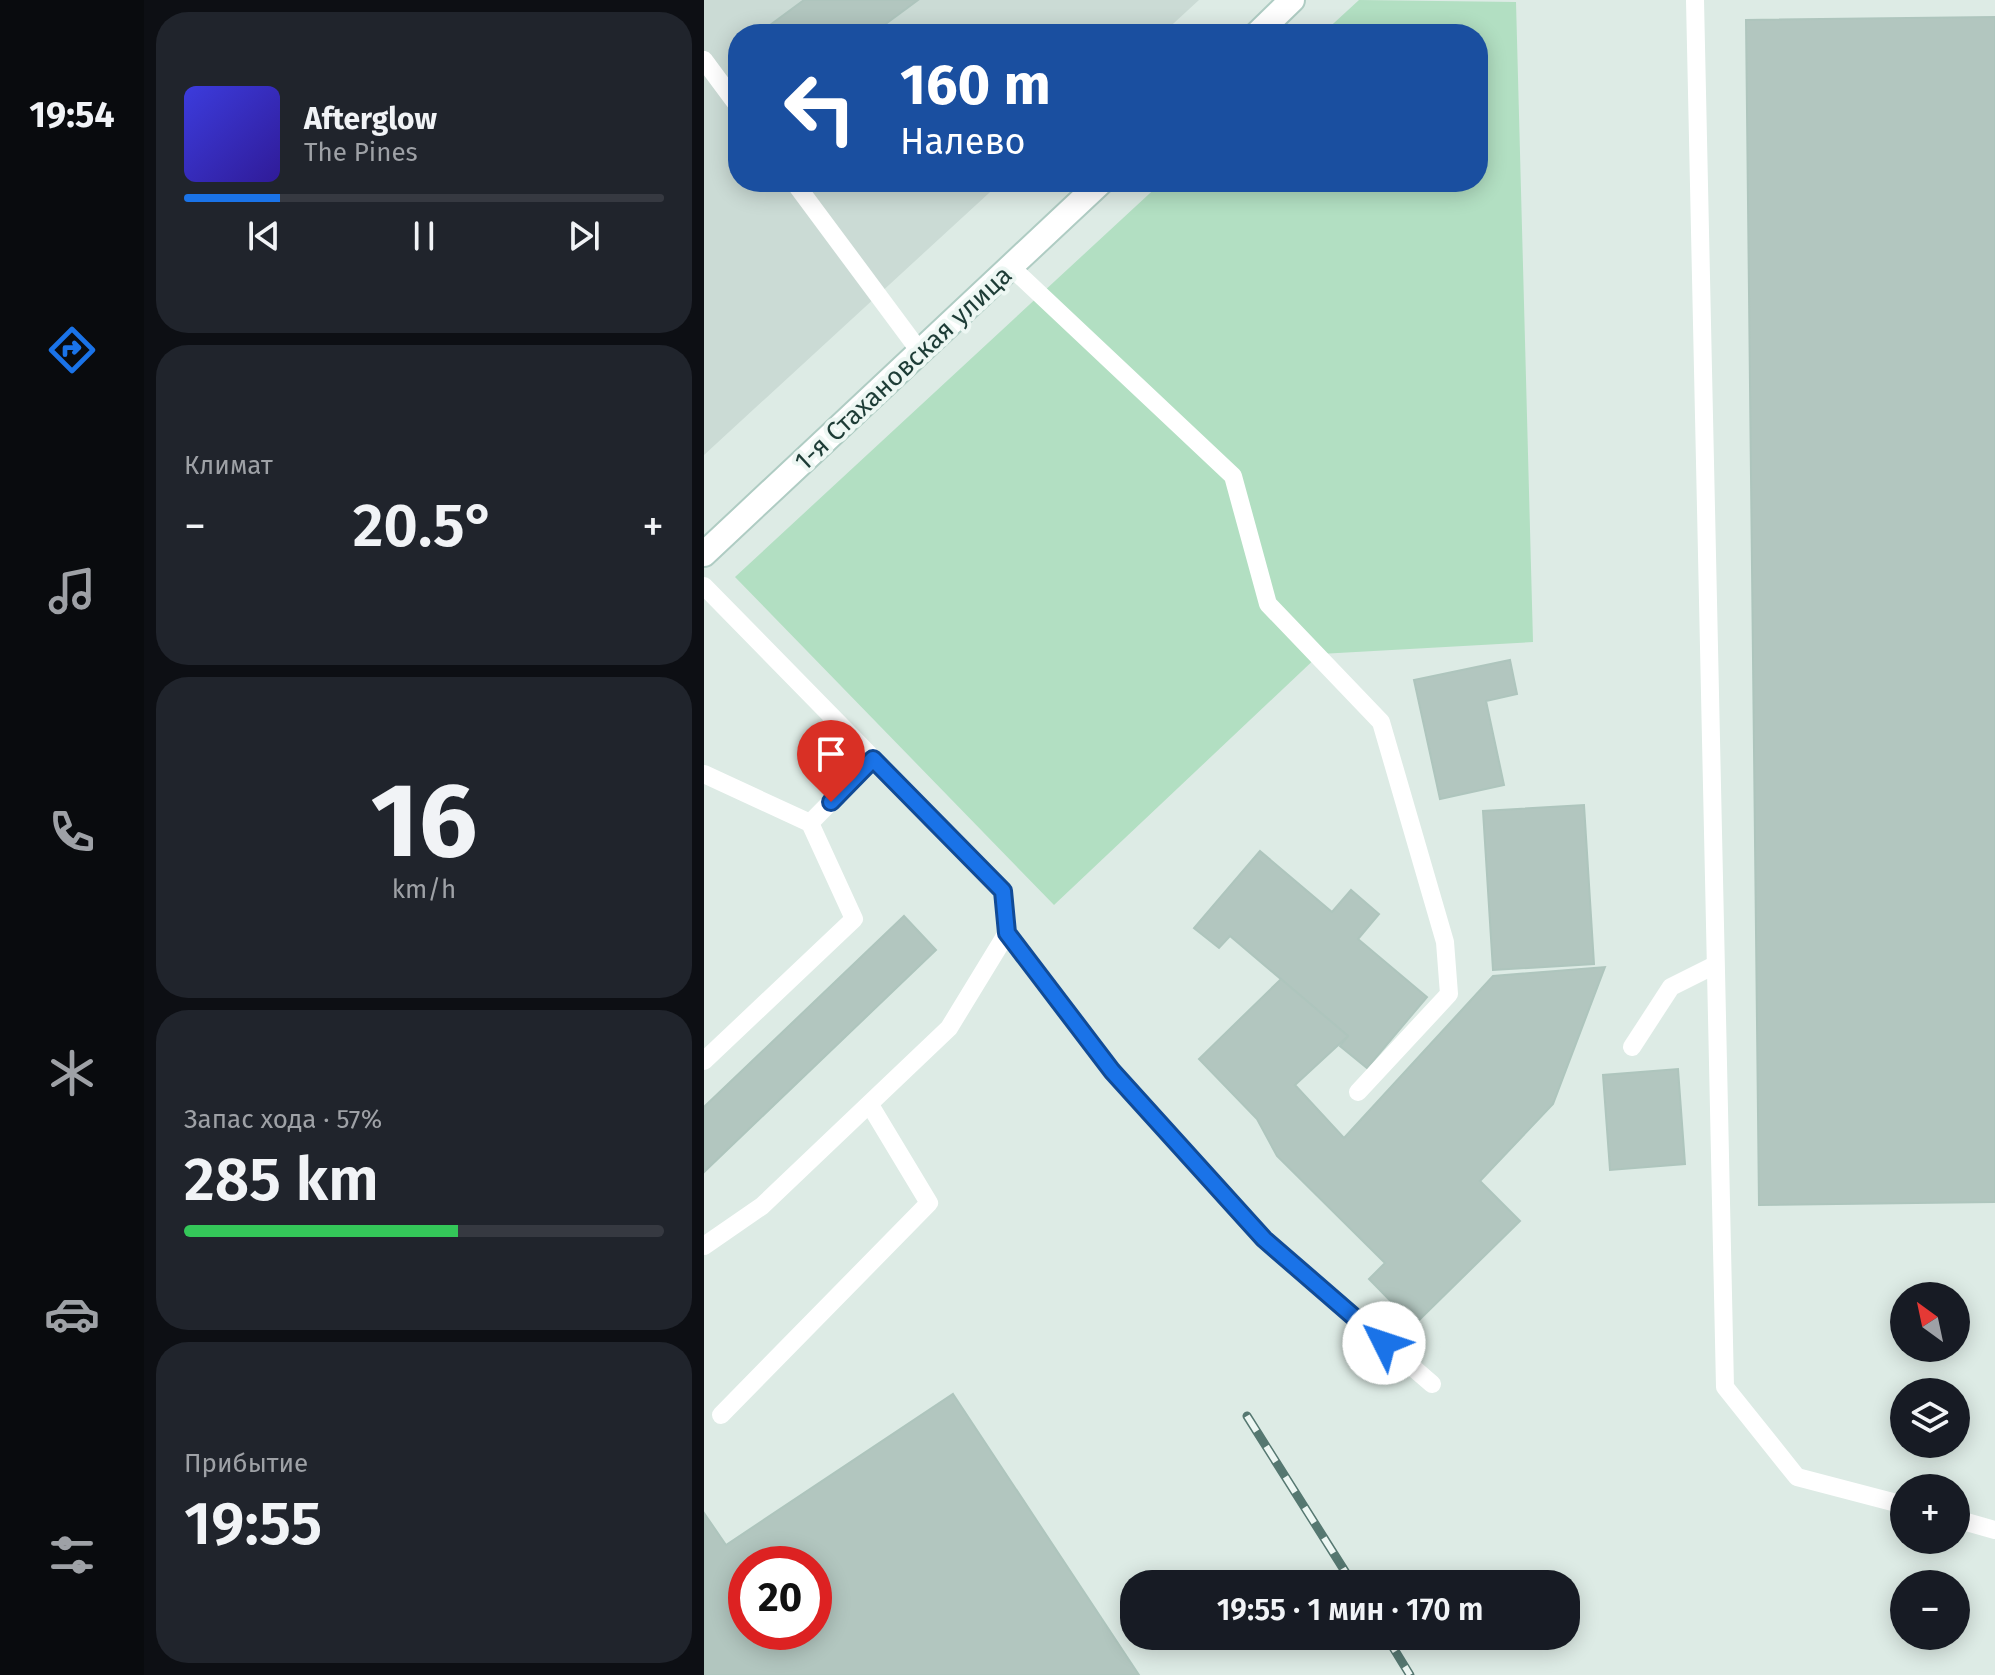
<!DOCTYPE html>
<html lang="ru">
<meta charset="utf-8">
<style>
body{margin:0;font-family:"Fira Sans",sans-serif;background:#20242c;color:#f1f3f6;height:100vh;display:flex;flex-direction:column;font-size:30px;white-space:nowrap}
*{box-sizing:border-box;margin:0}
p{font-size:26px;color:#9ea1a6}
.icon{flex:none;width:44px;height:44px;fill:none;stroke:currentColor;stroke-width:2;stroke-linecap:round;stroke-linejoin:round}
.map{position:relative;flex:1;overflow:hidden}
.drawer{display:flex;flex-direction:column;gap:12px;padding:12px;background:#0d0f14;width:560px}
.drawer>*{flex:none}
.guide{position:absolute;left:24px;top:24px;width:760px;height:168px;border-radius:32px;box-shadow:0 4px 20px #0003;background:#1a4fa0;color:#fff;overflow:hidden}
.needle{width:52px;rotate:327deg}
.controls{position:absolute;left:1186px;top:1282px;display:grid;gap:16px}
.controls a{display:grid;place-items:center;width:80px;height:80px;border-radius:50%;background:#171b24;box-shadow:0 4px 20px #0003;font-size:40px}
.speed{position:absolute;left:24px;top:1546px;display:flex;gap:16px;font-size:40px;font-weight:700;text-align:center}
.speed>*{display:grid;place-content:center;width:104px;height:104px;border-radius:50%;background:#171b24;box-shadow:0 4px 20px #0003;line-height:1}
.speed .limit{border:12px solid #d22;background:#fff;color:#111}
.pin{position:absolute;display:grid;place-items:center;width:68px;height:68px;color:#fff;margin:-82px -34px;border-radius:50% 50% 50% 0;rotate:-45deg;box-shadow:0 0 8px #0007}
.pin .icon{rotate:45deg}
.me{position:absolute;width:88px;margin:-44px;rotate:311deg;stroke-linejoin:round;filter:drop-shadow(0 0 6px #0008)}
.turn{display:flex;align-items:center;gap:28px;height:168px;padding:0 40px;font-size:36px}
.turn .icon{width:104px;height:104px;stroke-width:2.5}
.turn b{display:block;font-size:56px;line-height:68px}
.big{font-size:60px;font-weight:600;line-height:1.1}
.drawer .tile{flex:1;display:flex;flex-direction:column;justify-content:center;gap:12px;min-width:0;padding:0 28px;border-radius:32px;background:#20242c}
.drawer .dial{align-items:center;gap:0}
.dial b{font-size:104px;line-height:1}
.song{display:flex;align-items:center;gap:24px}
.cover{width:96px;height:96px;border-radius:12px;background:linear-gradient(135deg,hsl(240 70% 55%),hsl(250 70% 35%))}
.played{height:8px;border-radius:4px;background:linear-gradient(90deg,#1a73e8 20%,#363941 20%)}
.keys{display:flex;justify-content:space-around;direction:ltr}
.heat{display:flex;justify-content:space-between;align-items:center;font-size:44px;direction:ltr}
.charge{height:12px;border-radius:6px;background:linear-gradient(90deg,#34c759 57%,#363941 0)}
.trip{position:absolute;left:416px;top:1570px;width:460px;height:80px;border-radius:32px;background:#171b24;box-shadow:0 4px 20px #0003;font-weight:600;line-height:80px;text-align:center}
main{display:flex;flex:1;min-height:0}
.menu{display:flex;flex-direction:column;width:144px;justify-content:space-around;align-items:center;background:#090b0e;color:#9ea1a6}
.menu .icon{width:56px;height:56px}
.menu .on{color:#1a73e8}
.menu b{font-size:36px;color:#f1f3f6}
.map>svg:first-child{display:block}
.built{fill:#cbdbd5}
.green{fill:#b2dfc2}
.building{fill:#b2c6bf;stroke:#aec5bd;stroke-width:2;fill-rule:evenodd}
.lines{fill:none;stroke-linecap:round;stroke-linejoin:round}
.secondary-casing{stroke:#afccc3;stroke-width:28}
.service{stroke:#fff;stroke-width:18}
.secondary{stroke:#fff;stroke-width:24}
.rail-casing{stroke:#567871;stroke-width:9}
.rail{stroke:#edf7f3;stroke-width:6;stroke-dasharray:18;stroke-linecap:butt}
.route-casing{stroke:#114b97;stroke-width:20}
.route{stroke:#1a73e8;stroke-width:14}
.labels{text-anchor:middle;stroke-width:8;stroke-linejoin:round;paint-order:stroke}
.street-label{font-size:26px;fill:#1d3c36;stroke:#edf7f3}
</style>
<main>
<nav class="menu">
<b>19:54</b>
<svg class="icon on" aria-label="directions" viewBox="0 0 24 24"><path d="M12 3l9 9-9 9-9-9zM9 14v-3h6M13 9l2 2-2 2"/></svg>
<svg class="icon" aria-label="music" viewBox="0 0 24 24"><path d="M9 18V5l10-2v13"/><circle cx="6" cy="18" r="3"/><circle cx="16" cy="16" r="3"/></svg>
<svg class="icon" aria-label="phone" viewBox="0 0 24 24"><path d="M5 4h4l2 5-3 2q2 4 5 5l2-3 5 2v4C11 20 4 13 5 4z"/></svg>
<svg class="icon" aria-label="climate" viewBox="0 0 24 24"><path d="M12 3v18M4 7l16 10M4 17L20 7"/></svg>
<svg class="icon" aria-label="car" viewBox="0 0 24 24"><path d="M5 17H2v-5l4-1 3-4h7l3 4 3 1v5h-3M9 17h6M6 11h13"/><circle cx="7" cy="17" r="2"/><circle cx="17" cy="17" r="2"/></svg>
<svg class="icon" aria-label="filters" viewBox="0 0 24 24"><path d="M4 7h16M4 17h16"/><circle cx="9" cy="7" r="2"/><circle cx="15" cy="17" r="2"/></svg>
</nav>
<section class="drawer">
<div class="tile">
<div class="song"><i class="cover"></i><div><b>Afterglow</b><p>The Pines</p></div></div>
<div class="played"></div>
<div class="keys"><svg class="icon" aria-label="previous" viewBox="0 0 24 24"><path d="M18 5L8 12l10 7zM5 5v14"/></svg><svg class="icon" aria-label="pause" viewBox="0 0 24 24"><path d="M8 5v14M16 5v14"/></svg><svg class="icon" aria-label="next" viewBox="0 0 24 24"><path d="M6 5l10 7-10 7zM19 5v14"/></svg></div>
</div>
<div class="tile"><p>Климат</p>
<div class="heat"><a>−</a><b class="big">20.5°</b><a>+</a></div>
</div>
<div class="tile dial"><b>16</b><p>km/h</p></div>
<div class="tile"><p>Запас хода · 57%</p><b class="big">285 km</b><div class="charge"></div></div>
<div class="tile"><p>Прибытие</p><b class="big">19:55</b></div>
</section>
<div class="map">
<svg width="1291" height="1675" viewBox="0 0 1291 1675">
<rect width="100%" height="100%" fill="#ddebe5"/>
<path class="built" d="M 0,0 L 495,0 L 458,34 L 34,34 L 34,182 L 297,182 L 0,455 Z"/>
<path class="green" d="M 655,0 L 812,2 L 829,642 L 616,654 L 350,905 L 31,577 L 458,182 L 774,182 L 774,34 L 618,34 Z"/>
<g class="building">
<path d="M 100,0 L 214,0 L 168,34 L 54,34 Z"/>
<path d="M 1291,17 L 1291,1202 L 1055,1205 L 1042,20 Z"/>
<path d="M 806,660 L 813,694 L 782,701 L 800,785 L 736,799 L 710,680 Z"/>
<path d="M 880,805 L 890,964 L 789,970 L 779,811 Z"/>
<path d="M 556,851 L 628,912 L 647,890 L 675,914 L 654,939 L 723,997 L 663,1068 L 636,1046 L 644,1036 L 526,936 L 515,948 L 490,928 Z"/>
<path d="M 200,916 L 232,950 L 0,1172 L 0,1107 Z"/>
<path d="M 901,967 L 849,1104 L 776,1181 L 816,1221 L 710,1325 L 665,1279 L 681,1263 L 573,1156 L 553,1119 L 495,1059 L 577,979 L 644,1036 L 591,1085 L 640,1138 L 789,976 Z"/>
<path d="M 974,1069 L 981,1164 L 906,1170 L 899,1075 Z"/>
<path d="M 249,1394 L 435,1675 L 0,1675 L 0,1513 L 22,1545 ZM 42,1564 L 110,1564 L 110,1632 L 42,1632 Z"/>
</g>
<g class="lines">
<g class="secondary-casing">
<g id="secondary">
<path d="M 553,34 L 588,0"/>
<path d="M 0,554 L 397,182"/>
</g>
</g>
<g class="service">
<path d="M 991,0 L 1021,1387 L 1093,1477 L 1200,1505"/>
<path d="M 0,60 L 34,106"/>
<path d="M 90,182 L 217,353"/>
<path d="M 307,267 L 529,476 L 564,604 L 677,722 L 741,942 L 745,994 L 654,1092"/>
<path d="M 0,586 L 299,891 L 303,933 L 245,1028 L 58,1206 L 0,1246"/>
<path d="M 0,774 L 106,823 L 150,919 L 0,1061"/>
<path d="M 106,823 L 169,759"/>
<path d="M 303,933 L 408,1071 L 560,1239 L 728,1384"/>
<path d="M 928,1047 L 967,987 L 1011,965"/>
<path d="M 17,1415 L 225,1203 L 166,1105"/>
<path d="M 1252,1519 L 1291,1530"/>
</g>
<use href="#secondary" class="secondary"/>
<g class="rail-casing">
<g id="rail">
<path d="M 543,1416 L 649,1584"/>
<path d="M 682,1636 L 706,1675"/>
</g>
</g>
<use href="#rail" class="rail"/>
</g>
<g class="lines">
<g class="route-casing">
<path id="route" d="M 127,802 L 169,759 L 299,891 L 303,933 L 408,1071 L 560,1239 L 680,1343"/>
</g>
<use href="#route" class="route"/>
</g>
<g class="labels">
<g class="street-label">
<text transform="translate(199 368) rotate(-43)" y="9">1-я Стахановская улица</text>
</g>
</g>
</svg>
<div class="controls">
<a><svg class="needle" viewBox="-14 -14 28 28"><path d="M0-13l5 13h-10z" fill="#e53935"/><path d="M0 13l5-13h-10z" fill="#9ea1a6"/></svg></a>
<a><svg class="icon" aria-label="layers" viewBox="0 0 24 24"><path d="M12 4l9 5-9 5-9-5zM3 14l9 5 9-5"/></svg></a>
<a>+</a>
<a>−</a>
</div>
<div class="speed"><div class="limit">20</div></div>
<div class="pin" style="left:127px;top:802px;background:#d93025"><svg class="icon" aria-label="arrive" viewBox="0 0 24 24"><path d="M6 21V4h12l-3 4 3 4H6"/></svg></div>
<svg class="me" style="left:680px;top:1343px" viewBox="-20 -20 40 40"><circle r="19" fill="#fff"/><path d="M0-13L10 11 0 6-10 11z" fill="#1a73e8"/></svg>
<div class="trip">19:55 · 1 мин · 170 m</div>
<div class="guide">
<div class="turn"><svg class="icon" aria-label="left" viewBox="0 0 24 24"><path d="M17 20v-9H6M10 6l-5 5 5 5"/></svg><div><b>160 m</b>Налево</div></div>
</div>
</div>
</main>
